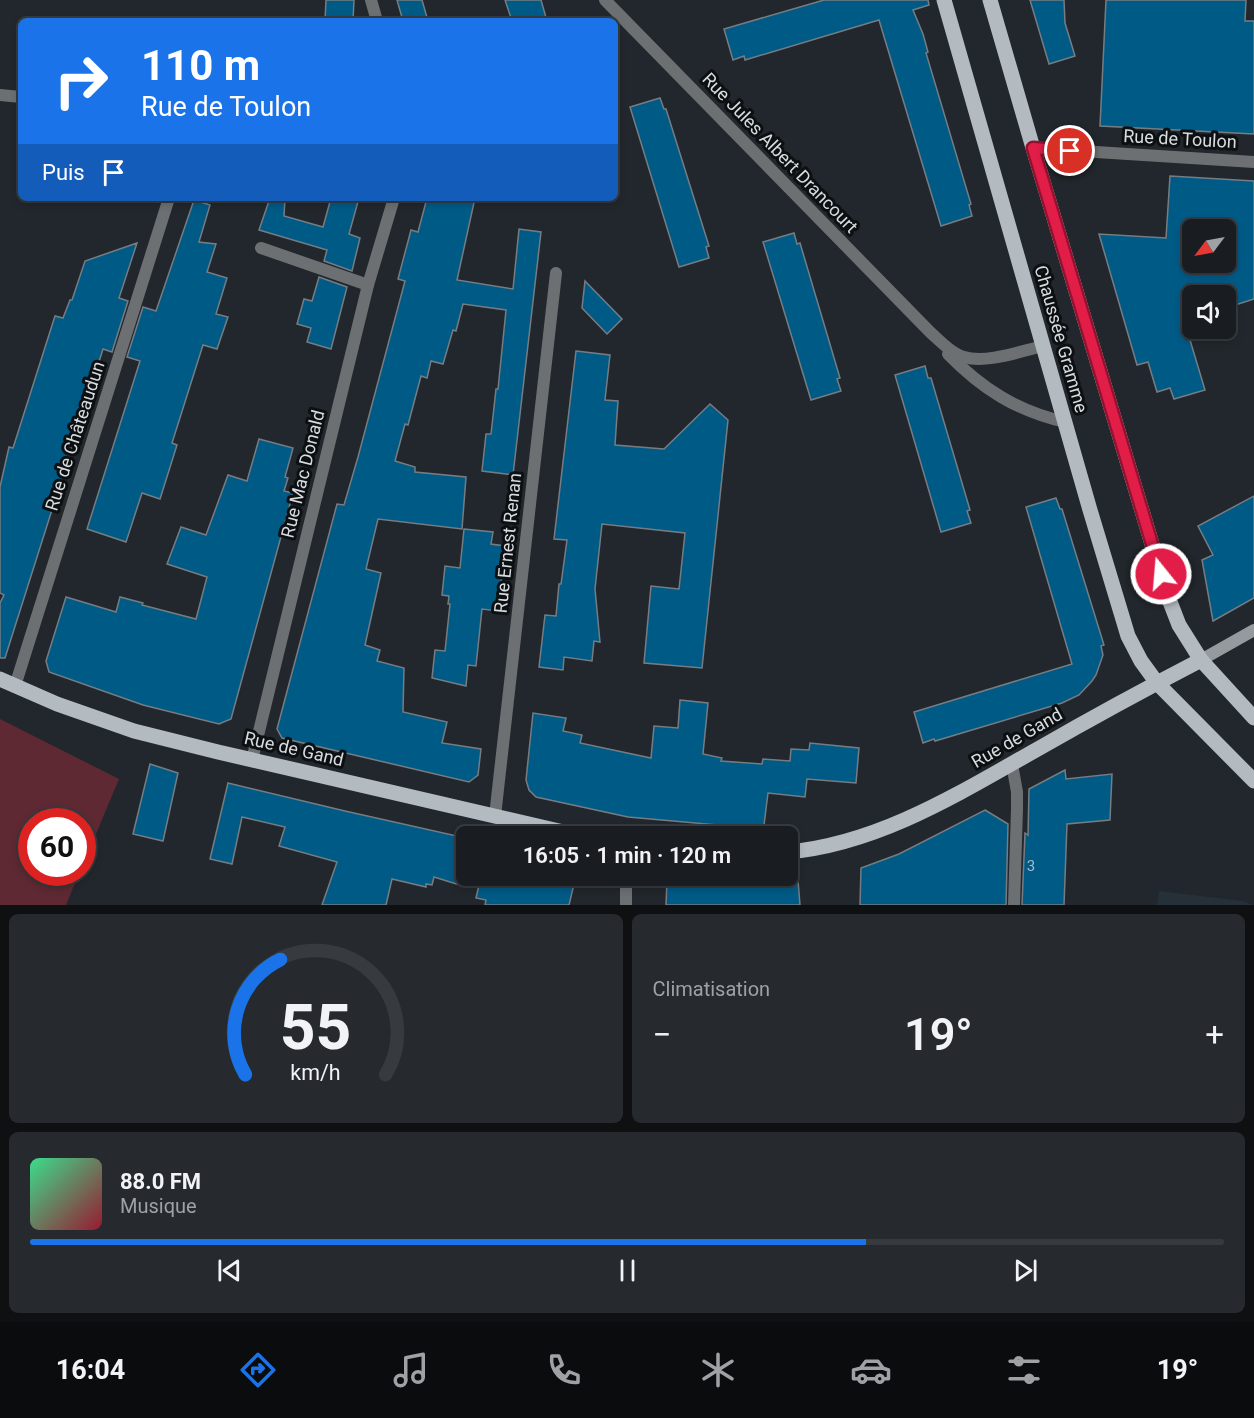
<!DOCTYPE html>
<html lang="fr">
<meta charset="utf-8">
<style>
body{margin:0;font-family:Roboto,sans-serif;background:#262a2e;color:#f1f3f6;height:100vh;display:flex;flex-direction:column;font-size:22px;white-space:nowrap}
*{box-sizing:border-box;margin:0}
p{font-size:20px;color:#9fa2a5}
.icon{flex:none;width:33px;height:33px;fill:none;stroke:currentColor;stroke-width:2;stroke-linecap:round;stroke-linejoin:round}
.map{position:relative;height:905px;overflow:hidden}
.drawer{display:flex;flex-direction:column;gap:9px;padding:9px;background:#0e1012;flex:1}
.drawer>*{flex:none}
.banner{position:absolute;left:18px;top:18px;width:600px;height:183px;border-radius:9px;box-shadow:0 3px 9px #0003,0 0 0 2px #373b3f;background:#1a73e8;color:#fff;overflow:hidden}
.needle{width:39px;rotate:238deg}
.fabs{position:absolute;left:1182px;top:219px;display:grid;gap:12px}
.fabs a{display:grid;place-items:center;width:54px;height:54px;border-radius:9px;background:#191d21;box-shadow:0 3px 9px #0003,0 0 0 2px #373b3f;font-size:30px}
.speed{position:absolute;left:18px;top:808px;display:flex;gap:12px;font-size:30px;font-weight:700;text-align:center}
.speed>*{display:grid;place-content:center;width:78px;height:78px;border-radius:50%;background:#191d21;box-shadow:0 3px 9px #0003,0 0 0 2px #373b3f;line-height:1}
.speed .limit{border:9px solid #d22;background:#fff;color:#111}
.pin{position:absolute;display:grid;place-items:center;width:51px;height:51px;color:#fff;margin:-26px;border:3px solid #fff;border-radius:50%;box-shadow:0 2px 6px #0007}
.me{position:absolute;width:66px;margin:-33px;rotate:343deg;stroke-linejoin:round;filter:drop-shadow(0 0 4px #0008)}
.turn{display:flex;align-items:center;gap:21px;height:126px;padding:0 24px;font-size:27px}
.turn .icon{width:78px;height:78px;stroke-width:2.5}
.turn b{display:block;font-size:42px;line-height:51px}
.then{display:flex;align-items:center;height:57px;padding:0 24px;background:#0003;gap:12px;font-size:22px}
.big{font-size:45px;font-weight:600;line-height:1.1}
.drawer .widget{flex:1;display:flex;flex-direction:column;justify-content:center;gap:9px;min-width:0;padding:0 21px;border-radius:9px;background:#262a2e}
.drawer .dial{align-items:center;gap:0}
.dial svg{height:156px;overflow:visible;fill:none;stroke:#373b3f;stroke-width:7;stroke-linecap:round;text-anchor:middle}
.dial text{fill:#f1f3f6;stroke:none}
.song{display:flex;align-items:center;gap:18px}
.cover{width:72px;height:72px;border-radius:9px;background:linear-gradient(135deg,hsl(150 70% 55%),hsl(350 70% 35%))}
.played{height:6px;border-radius:3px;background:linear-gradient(90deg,#1a73e8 70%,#373b3f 70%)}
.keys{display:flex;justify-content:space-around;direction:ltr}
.heat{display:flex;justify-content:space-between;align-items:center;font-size:33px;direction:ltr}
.drawer .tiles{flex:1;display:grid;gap:9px;grid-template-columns:1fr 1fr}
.widget:last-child{grid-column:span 2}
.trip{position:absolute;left:456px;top:826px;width:342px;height:60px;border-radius:9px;background:#191d21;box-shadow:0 3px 9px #0003,0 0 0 2px #373b3f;font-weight:600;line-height:60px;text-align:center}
.tabs{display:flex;height:96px;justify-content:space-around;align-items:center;background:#0a0c0d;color:#9fa2a5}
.tabs .icon{width:42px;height:42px}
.tabs .on{color:#1a73e8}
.tabs b{font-size:27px;color:#f1f3f6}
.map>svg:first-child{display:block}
.built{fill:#253039}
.green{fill:#5e2933}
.building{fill:#005a86;stroke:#767d82;stroke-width:1.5;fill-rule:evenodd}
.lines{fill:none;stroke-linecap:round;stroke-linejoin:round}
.service{stroke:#6d7073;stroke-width:12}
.minor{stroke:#6d7073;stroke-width:12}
.secondary{stroke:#959a9e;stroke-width:12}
.primary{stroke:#b4bbc0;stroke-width:15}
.route-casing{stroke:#92132f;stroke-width:15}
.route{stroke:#e11d48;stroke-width:10}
.labels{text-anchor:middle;stroke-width:6;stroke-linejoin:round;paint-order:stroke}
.number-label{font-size:15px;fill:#a2bcc9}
.street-label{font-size:18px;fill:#d8dcdf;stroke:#0d1012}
</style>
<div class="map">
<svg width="1254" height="905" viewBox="0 0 1254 905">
<rect width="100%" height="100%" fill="#21272c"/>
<path class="built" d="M 1159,891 L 1243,901 L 1254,905 L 1157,905 Z"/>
<path class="green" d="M 0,719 L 119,779 L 83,865 L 82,822 L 32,822 L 32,873 L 79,873 L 66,905 L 0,905 Z"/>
<g class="building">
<path d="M 326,0 L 354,0 L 353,21 L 325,21 Z"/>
<path d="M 397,0 L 422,0 L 428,21 L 403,21 Z"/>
<path d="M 505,0 L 541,0 L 547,21 L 512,21 Z"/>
<path d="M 824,0 L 928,0 L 929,5 L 913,10 L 923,34 L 928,52 L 926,53 L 971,204 L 969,205 L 972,216 L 941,226 L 879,20 L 745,60 L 744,56 L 733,60 L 724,29 Z"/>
<path d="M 1030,0 L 1064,0 L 1065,23 L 1075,56 L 1049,64 Z"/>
<path d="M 1106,0 L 1246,0 L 1245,21 L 1254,21 L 1254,134 L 1100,126 Z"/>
<path d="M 660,98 L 664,109 L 666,109 L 709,246 L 706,247 L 709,258 L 679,267 L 630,107 Z"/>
<path d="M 1170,176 L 1254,181 L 1254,299 L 1226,308 L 1226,296 L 1192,296 L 1192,317 L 1184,320 L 1205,390 L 1174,399 L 1170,388 L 1157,392 L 1148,362 L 1137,365 L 1099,234 L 1166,238 ZM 1192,230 L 1226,230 L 1226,262 L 1192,262 Z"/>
<path d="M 270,198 L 285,198 L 284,216 L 323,227 L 331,198 L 359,198 L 349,234 L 360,238 L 352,271 L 324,261 L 327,250 L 259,230 Z"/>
<path d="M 427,198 L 475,198 L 457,280 L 513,289 L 519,229 L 541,232 L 513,475 L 482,471 L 486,434 L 491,434 L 496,389 L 498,389 L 506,310 L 463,304 L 456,331 L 453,330 L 443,364 L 431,361 L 427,378 L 421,376 L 408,425 L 405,424 L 395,461 L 415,467 L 415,472 L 466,477 L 462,529 L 378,519 L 366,569 L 381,573 L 365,645 L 380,650 L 377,661 L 404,668 L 403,712 L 447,722 L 442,743 L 481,749 L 478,775 L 469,782 L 282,738 L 277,729 L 337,504 L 344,505 L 358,457 L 405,281 L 398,279 L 411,230 L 418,232 Z"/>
<path d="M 194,200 L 210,205 L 199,242 L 216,244 L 207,272 L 227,278 L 216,314 L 228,317 L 217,349 L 203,345 L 172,443 L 177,445 L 160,499 L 142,493 L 126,542 L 87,529 L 140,361 L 127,357 L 143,307 L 156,311 Z"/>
<path d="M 794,233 L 797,244 L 800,243 L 840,378 L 837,379 L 841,391 L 811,400 L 763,242 Z"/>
<path d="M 137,243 L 119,298 L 128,301 L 112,352 L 103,349 L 5,658 L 0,658 L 0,603 L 4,595 L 0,593 L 0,487 L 9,447 L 13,448 L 55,316 L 63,318 L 70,300 L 72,300 L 85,261 Z"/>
<path d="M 319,277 L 347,287 L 331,349 L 307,342 L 311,328 L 297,324 L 304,299 L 312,301 Z"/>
<path d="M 585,281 L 622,319 L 607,334 L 582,308 Z"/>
<path d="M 576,351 L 610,355 L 605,400 L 618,401 L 615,445 L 664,449 L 710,404 L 728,420 L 702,668 L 644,663 L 651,586 L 679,589 L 685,533 L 602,524 L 595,589 L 600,642 L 594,641 L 592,661 L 564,657 L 563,670 L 539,667 L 545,615 L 556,616 L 559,584 L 561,584 L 567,540 L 554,539 Z"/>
<path d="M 925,366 L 928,378 L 931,378 L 970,510 L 967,511 L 971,523 L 941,532 L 895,375 Z"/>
<path d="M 259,439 L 293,448 L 285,477 L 288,478 L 284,491 L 293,493 L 231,719 L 219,724 L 143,705 L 49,672 L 46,661 L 66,597 L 116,612 L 120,597 L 143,603 L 142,605 L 196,619 L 207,577 L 167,564 L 181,527 L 206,535 L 228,475 L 247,481 Z"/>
<path d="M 1254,496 L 1254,598 L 1213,621 L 1202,560 L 1213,555 L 1198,526 Z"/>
<path d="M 1056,498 L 1060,509 L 1062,509 L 1104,645 L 1101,646 L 1103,655 L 1096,675 L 1092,681 L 1079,695 L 1062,703 L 935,741 L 934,739 L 923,743 L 914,712 L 1072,664 L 1026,507 Z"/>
<path d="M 464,529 L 493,532 L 491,544 L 505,546 L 498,611 L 482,609 L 476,666 L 468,665 L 466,686 L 432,678 L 435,650 L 445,651 L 450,604 L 448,604 L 449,596 L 442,595 L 445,566 L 460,568 Z"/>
<path d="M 680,700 L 708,703 L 703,754 L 722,758 L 721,761 L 762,764 L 763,759 L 790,761 L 791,749 L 809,750 L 810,743 L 859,748 L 856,783 L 807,779 L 805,797 L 768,793 L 764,825 L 740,827 L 628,817 L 536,797 L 529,790 L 526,780 L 533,713 L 566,718 L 563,731 L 582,735 L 580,743 L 651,758 L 654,726 L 678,728 Z"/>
<path d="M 150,764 L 178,773 L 163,841 L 133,834 Z"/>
<path d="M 1065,770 L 1066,779 L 1112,774 L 1110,820 L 1067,824 L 1064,905 L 1022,905 L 1025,833 L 1028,835 L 1029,789 Z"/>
<path d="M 228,783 L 345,811 L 466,838 L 466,887 L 434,877 L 432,885 L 426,884 L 426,887 L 392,879 L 386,905 L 322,905 L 337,862 L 279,846 L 285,827 L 242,817 L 232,864 L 210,859 Z"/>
<path d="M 985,810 L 1008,824 L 1006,905 L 860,905 L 861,868 L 899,854 Z"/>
<path d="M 481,876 L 576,876 L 569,905 L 485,905 L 486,900 L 476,898 Z"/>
<path d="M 667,880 L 748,886 L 798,880 L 800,905 L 666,905 Z"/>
</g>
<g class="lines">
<path class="service" d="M 261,248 L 368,285"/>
<g class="minor">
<path d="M 371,0 L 377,21"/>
<path d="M 605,0 L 930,332 C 940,341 951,353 964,357 C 986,364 1021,351 1043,346"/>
<path d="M 0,95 L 21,97"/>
<path d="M 1033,148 L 1254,162"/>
<path d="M 948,354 C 982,389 1017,411 1065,422"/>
<path d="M 15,686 L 169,198"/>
<path d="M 252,760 L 368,285 L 394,198"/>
<path d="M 1012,764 L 1017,792 L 1017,809 L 1014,905"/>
<path d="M 495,816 L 556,273"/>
<path d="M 626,905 L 626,876"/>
</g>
<path class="secondary" d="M 1201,660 L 1254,630"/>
<g class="primary">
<path d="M 944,0 L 1090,510 L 1128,636 L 1141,661 L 1157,683 L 1254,781"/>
<path d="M 990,0 L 1033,148 L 1167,594 L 1179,625 L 1201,660 L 1254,718"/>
<path d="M 0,679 L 57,704 L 134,731 L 218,752 L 585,837"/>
<path d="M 788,852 C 878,844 958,794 1036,750 C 1090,719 1145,689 1201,660"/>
</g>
</g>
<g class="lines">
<g class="route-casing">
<path id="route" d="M 1070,151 L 1033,148 L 1161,574"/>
</g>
<use href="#route" class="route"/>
</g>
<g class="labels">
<g class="number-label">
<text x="1031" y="871">3</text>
</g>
<g class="street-label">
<text transform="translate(1180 139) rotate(3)" y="6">Rue de Toulon</text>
<text transform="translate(780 153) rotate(46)" y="6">Rue Jules Albert Drancourt</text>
<text transform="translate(1061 339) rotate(74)" y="6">Chaussée Gramme</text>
<text transform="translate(75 436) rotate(-72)" y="6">Rue de Châteaudun</text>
<text transform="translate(303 474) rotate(-76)" y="6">Rue Mac Donald</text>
<text transform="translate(508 543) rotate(-84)" y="6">Rue Ernest Renan</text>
<text transform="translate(1017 738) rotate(-30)" y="6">Rue de Gand</text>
<text transform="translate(294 749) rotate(13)" y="6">Rue de Gand</text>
</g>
</g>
</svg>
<div class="fabs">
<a><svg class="needle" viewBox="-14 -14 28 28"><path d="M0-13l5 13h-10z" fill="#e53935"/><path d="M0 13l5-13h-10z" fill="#9fa2a5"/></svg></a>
<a><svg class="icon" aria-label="sound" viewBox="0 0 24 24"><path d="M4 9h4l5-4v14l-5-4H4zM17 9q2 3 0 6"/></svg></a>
</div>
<div class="speed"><div class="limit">60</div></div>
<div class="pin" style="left:1070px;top:151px;background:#d93025"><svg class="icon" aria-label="arrive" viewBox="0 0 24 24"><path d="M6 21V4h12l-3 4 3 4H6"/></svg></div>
<svg class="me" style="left:1161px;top:574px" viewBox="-20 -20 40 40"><circle r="17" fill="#e11d48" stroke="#fff" stroke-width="3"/><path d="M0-11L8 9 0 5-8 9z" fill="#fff"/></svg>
<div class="trip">16:05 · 1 min · 120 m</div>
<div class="banner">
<div class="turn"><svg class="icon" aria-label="right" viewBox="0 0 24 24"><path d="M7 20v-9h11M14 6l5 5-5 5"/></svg><div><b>110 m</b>Rue de Toulon</div></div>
<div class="then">Puis<svg class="icon" aria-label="arrive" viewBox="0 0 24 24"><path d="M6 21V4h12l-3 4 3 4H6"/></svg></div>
</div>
</div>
<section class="drawer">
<div class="tiles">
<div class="widget dial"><svg viewBox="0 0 100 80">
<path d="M14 69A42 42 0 1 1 86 69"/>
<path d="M14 69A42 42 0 0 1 32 10" stroke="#1a73e8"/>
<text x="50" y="56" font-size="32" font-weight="700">55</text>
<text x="50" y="72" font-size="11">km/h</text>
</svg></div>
<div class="widget"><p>Climatisation</p>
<div class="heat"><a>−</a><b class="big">19°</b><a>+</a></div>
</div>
<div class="widget">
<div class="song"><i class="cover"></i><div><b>88.0 FM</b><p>Musique</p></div></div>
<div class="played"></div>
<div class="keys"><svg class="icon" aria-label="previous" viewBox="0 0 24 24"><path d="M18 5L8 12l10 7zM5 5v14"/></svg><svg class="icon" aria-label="pause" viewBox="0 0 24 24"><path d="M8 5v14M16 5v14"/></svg><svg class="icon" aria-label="next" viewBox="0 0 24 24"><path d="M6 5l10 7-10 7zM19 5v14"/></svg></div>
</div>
</div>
</section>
<nav class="tabs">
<b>16:04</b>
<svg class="icon on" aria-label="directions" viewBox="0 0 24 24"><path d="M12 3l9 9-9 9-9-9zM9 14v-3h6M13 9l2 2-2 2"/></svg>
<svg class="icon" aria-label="music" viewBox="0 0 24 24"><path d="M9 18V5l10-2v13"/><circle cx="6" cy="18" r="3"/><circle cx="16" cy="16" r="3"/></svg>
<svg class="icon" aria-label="phone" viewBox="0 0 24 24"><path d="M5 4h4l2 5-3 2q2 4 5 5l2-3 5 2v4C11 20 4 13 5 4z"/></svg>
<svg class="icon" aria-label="climate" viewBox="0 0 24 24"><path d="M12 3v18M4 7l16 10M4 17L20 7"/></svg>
<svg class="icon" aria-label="car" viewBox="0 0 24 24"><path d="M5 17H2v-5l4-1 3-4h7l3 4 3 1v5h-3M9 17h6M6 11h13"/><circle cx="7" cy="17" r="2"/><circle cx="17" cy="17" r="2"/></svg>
<svg class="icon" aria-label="filters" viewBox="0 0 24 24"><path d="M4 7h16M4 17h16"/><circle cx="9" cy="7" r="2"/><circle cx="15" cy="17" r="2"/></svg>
<b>19°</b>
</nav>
